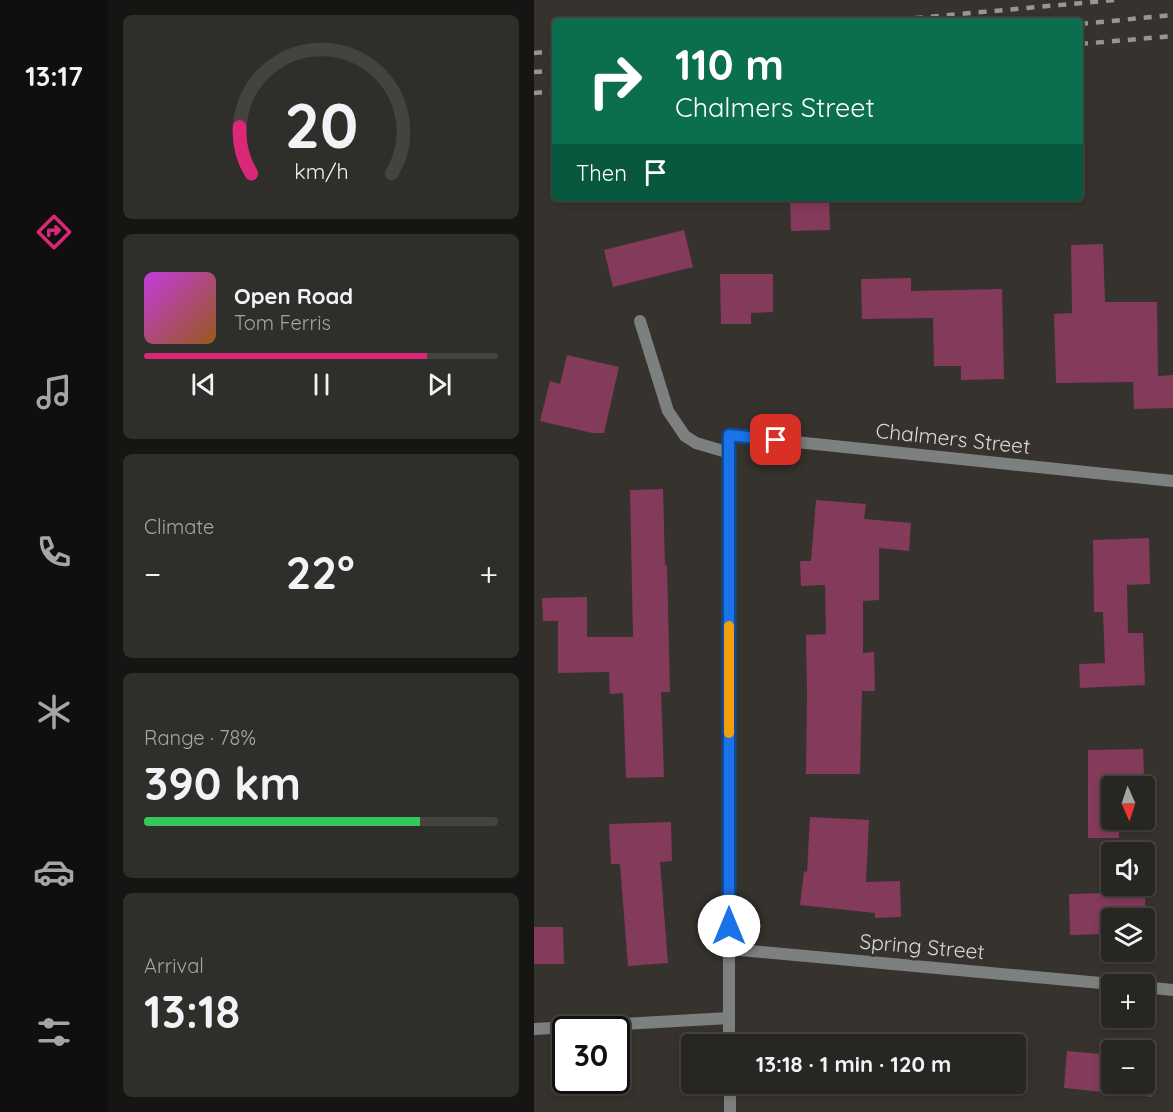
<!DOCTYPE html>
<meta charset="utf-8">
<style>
body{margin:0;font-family:Quicksand,sans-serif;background:#302e2a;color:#f1f3f6;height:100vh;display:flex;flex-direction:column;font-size:22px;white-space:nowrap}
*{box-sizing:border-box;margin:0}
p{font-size:20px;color:#a5a5a5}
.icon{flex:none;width:33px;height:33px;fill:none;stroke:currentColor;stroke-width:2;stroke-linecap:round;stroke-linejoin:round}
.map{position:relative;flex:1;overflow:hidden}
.details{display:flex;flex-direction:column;gap:15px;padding:15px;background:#161513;width:426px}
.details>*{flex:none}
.banner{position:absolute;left:18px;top:18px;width:531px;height:183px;border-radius:6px;box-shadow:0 3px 9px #0003,0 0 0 2px #444340;background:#0b6e4f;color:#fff;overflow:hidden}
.needle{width:39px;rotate:177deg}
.controls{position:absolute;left:567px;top:776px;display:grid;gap:12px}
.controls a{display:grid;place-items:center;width:54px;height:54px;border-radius:6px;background:#282622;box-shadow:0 3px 9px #0003,0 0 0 2px #444340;font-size:30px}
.speed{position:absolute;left:18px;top:1016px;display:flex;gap:12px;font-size:30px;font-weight:700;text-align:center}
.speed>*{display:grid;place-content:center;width:78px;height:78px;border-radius:50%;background:#282622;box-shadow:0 3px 9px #0003,0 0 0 2px #444340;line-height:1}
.speed .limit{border:3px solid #111;border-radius:9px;background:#fff;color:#111}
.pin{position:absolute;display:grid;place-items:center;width:51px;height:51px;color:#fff;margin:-26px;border-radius:12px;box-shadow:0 3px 9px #0006}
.me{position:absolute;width:66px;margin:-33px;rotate:0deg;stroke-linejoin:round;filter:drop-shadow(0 0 4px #0008)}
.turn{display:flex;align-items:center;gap:21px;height:126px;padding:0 24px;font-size:27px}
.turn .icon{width:78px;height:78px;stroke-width:2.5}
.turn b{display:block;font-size:42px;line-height:51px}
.then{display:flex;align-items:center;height:57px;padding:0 24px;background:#0003;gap:12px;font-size:22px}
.big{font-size:45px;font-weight:800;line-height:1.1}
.details .card{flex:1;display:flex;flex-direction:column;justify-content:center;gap:9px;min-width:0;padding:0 21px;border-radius:9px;background:#302e2a}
.details .dial{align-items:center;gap:0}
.dial svg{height:156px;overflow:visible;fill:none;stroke:#444340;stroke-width:7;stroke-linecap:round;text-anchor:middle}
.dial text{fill:#f1f3f6;stroke:none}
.song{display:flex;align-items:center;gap:18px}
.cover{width:72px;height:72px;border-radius:9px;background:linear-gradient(135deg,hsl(290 70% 55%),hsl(30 70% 35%))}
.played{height:6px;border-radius:3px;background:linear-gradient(90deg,#db2777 80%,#444340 80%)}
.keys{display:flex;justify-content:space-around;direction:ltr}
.heat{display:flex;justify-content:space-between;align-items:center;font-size:33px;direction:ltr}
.charge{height:9px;border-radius:4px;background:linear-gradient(90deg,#34c759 78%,#444340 0)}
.trip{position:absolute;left:147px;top:1034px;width:345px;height:60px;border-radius:6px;background:#282622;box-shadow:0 3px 9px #0003,0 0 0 2px #444340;font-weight:800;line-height:60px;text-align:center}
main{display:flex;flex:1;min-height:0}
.tabs{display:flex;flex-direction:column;width:108px;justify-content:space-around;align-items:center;background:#100f0e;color:#a5a5a5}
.tabs .icon{width:42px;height:42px}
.tabs .selected{color:#db2777}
.tabs b{font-size:27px;color:#f1f3f6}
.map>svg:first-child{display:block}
.building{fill:#843a5a}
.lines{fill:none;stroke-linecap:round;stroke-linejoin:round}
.service{stroke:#7c807f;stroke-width:12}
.minor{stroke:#7c807f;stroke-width:12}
.rail{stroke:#989592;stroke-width:4.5;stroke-dasharray:8 8;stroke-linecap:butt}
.route-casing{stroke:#114b97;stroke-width:15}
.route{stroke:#1a73e8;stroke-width:10}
.slow{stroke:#f59e0b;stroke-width:10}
.labels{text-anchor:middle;stroke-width:6;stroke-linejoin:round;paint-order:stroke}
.street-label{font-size:21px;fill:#dcdad7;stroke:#36322e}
</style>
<main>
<nav class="tabs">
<b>13:17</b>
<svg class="icon selected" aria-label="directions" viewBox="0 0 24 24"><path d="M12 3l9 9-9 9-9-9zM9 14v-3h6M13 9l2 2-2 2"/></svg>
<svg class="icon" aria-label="music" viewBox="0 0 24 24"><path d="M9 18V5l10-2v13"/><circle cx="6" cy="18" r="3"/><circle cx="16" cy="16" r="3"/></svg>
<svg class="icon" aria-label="phone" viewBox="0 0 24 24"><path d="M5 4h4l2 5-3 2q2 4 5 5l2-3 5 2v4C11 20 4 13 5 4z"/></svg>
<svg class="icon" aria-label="climate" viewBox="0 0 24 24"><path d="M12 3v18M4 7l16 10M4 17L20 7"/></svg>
<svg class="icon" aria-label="car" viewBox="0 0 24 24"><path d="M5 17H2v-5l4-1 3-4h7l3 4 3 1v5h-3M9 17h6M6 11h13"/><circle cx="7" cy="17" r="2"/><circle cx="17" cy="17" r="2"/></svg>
<svg class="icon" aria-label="filters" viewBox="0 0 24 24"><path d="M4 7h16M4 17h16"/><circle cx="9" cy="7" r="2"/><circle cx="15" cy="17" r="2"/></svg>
</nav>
<section class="details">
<div class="card dial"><svg viewBox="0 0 100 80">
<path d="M14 69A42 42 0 1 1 86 69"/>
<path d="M14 69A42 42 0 0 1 8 45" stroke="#db2777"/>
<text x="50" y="56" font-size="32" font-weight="700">20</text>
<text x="50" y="72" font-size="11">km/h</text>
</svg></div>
<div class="card">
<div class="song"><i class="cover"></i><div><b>Open Road</b><p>Tom Ferris</p></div></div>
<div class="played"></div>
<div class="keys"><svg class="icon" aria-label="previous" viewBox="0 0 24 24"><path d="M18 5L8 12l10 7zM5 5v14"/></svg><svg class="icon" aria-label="pause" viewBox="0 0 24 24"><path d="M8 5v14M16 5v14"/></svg><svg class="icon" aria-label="next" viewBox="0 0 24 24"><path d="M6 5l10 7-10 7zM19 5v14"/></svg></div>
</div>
<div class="card"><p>Climate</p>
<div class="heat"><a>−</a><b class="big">22°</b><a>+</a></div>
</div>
<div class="card"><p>Range · 78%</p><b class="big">390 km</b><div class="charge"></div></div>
<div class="card"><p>Arrival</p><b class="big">13:18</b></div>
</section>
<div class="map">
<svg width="639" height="1112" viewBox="0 0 639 1112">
<rect width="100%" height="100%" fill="#36322e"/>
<g class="building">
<path d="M 256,198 L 295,198 L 296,230 L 257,231 Z"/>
<path d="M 150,230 L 159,267 L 79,287 L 70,250 Z"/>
<path d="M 569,244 L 571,302 L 623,302 L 624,376 L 639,375 L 639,408 L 600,409 L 599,382 L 522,383 L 520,314 L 538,313 L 537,245 Z"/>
<path d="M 186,274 L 239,274 L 239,312 L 217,313 L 217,324 L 187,324 Z"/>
<path d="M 377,278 L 377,291 L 468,289 L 470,379 L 427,380 L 427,366 L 400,366 L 399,318 L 328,319 L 327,279 Z"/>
<path d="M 33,355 L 85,367 L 70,433 L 58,433 L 6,421 L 16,381 L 26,384 Z"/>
<path d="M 129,489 L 131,565 L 133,565 L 136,692 L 127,692 L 130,777 L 92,778 L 89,693 L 76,694 L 75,672 L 24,673 L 24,621 L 9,621 L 8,598 L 53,597 L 53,637 L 99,637 L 96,490 Z"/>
<path d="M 282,500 L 332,504 L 330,519 L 377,523 L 375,551 L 345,548 L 345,600 L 329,601 L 329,653 L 340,652 L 341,691 L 328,691 L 326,774 L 272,774 L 273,693 L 272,635 L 292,634 L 291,585 L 267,586 L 266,561 L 277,561 Z"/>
<path d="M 615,538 L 616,584 L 593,585 L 594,633 L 609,633 L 611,685 L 546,688 L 545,664 L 571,663 L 569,612 L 560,612 L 559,540 Z"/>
<path d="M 609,749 L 610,775 L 596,775 L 596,786 L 578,786 L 578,819 L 585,819 L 585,838 L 554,838 L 554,750 Z"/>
<path d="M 276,817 L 335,820 L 332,882 L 366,881 L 367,917 L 341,918 L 341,913 L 266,905 L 270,871 L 273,872 Z"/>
<path d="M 137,822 L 138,861 L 126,862 L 134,963 L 94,966 L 86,864 L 77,864 L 75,824 Z"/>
<path d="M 610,876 L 613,943 L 610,943 L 610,918 L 578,918 L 578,944 L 573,944 L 573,934 L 536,935 L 535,894 L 571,893 L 571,877 L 578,877 L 578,885 L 610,885 Z"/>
<path d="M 0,927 L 29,927 L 30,964 L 0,964 Z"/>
<path d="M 533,1051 L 578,1055 L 578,1083 L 610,1083 L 610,1059 L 622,1060 L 618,1097 L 530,1088 Z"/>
</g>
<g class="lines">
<path class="service" d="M 106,321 L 134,411 L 151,436 L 162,443 L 196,453"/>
<g class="minor">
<path d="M 195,949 L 578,984"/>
<path d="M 610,987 L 639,990"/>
<path d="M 0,1029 L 195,1018"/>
<path d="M 195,1044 L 195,435 L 639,481"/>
<path d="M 196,1083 L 196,1112"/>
</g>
<g class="rail">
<path d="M 349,21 L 581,0"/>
<path d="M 546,24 L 639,15"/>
<path d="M 546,44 L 639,36"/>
<path d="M 0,53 L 21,51"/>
<path d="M 0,72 L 21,71"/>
<path d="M 0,93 L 21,91"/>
</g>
</g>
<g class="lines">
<g class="route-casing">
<path id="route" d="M 195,926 L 195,435 L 242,440"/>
</g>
<use href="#route" class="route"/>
<path class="slow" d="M 195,733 L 195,626"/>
</g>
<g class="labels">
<g class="street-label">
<text transform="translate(419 439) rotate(6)" y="7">Chalmers Street</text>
<text transform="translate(388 947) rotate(5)" y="7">Spring Street</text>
</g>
</g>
</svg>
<div class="controls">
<a><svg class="needle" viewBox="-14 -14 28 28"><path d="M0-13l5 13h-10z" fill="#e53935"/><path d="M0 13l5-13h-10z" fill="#a5a5a5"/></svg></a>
<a><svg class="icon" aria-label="sound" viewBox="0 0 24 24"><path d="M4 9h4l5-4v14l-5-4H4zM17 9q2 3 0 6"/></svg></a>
<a><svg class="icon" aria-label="layers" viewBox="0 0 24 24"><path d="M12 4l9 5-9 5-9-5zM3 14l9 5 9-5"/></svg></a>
<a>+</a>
<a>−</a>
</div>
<div class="speed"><div class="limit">30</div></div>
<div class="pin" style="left:242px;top:440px;background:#d93025"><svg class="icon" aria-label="arrive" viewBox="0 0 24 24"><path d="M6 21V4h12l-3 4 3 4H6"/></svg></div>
<svg class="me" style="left:195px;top:926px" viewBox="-20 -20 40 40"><circle r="19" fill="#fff"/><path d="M0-13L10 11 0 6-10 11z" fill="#1a73e8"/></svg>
<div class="trip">13:18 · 1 min · 120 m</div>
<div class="banner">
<div class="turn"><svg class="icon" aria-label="right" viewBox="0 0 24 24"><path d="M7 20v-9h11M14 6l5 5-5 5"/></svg><div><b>110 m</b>Chalmers Street</div></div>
<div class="then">Then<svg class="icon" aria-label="arrive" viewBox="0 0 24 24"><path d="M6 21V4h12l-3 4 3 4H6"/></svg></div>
</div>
</div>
</main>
